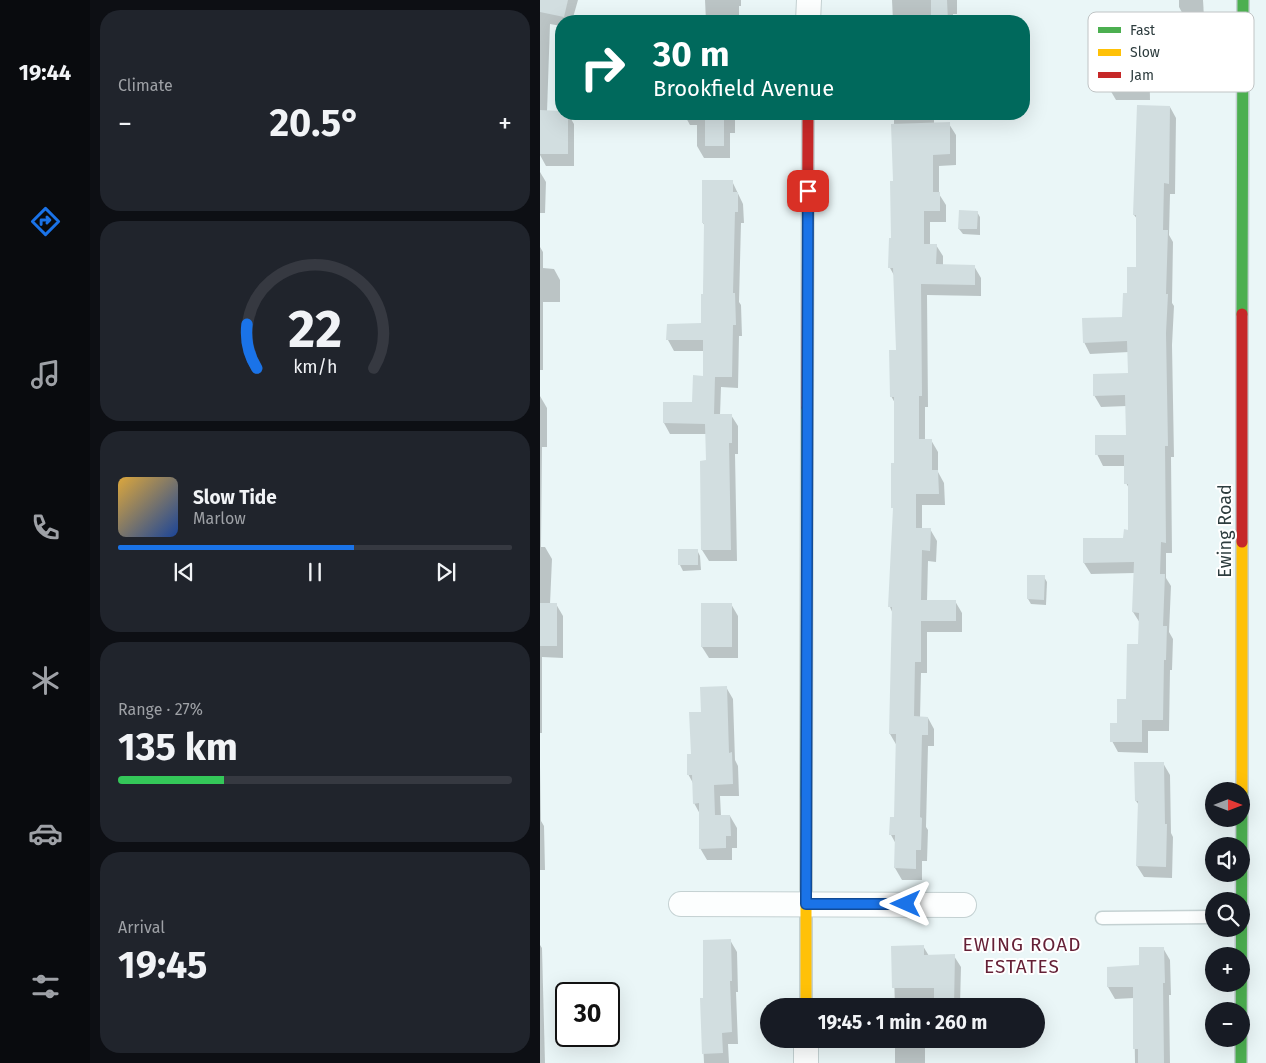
<!DOCTYPE html>
<meta charset="utf-8">
<style>
body{margin:0;font-family:"Fira Sans",sans-serif;background:#20242c;color:#f1f3f6;height:100vh;display:flex;flex-direction:column;font-size:19px;white-space:nowrap}
*{box-sizing:border-box;margin:0}
p{font-size:16px;color:#9ea1a6}
.icon{flex:none;width:28px;height:28px;fill:none;stroke:currentColor;stroke-width:2;stroke-linecap:round;stroke-linejoin:round}
.map{position:relative;flex:1;overflow:hidden}
.side{display:flex;flex-direction:column;gap:10px;padding:10px;background:#0d0f14;width:450px}
.side>*{flex:none}
.banner{position:absolute;left:15px;top:15px;width:475px;height:105px;border-radius:20px;box-shadow:0 5px 20px #0002;background:#00695c;color:#fff;overflow:hidden}
.needle{width:32px;rotate:90deg}
.buttons{position:absolute;left:665px;top:782px;display:grid;gap:10px}
.buttons a{display:grid;place-items:center;width:45px;height:45px;border-radius:50%;background:#171b24;box-shadow:0 5px 20px #0002;font-size:25px}
.speed{position:absolute;left:15px;top:982px;display:flex;gap:10px;font-size:25px;font-weight:700;text-align:center}
.speed>*{display:grid;place-content:center;width:65px;height:65px;border-radius:50%;background:#171b24;box-shadow:0 5px 20px #0002;line-height:1}
.speed .limit{border:2px solid #111;border-radius:8px;background:#fff;color:#111}
.pin{position:absolute;display:grid;place-items:center;width:42px;height:42px;color:#fff;margin:-21px;border-radius:10px;box-shadow:0 2px 8px #0006}
.me{position:absolute;width:55px;margin:-28px;rotate:270deg;stroke-linejoin:round;filter:drop-shadow(0 0 4px #0008)}
.turn{display:flex;align-items:center;gap:18px;height:105px;padding:0 15px;font-size:22px}
.turn .icon{width:65px;height:65px;stroke-width:2.5}
.turn b{display:block;font-size:35px;line-height:42px}
.big{font-size:38px;font-weight:700;line-height:1.1}
.side .card{flex:1;display:flex;flex-direction:column;justify-content:center;gap:8px;min-width:0;padding:0 18px;border-radius:20px;background:#20242c}
.side .dial{align-items:center;gap:0}
.dial svg{height:130px;overflow:visible;fill:none;stroke:#363941;stroke-width:7;stroke-linecap:round;text-anchor:middle}
.dial text{fill:#f1f3f6;stroke:none}
.song{display:flex;align-items:center;gap:15px}
.cover{width:60px;height:60px;border-radius:8px;background:linear-gradient(135deg,hsl(40 70% 55%),hsl(220 70% 35%))}
.played{height:5px;border-radius:2px;background:linear-gradient(90deg,#1a73e8 60%,#363941 60%)}
.keys{display:flex;justify-content:space-around;direction:ltr}
.heat{display:flex;justify-content:space-between;align-items:center;font-size:28px;direction:ltr}
.charge{height:8px;border-radius:4px;background:linear-gradient(90deg,#34c759 27%,#363941 0)}
.trip{position:absolute;left:220px;top:998px;width:285px;height:50px;border-radius:25px;background:#171b24;box-shadow:0 5px 20px #0002;font-weight:700;line-height:50px;text-align:center}
main{display:flex;flex:1;min-height:0}
.menu{display:flex;flex-direction:column;width:90px;justify-content:space-around;align-items:center;background:#090b0e;color:#9ea1a6}
.menu .icon{width:35px;height:35px}
.menu .current{color:#1a73e8}
.menu b{font-size:22px;color:#f1f3f6}
.map>svg:first-child{display:block}
.shadow{fill:#0003}
.building{fill:#d2dee0}
.lines{fill:none;stroke-linecap:round;stroke-linejoin:round}
.lane-casing{stroke:#c4d1d2;stroke-width:15}
.street-casing{stroke:#c4d1d2;stroke-width:26}
.fast-casing{stroke:#c4d1d2;stroke-width:14}
.slow-casing{stroke:#c4d1d2;stroke-width:14}
.jam-casing{stroke:#c4d1d2;stroke-width:14}
.lane{stroke:#fcfefe;stroke-width:12}
.street{stroke:#fcfefe;stroke-width:24}
.fast{stroke:#4caf50;stroke-width:11}
.slow{stroke:#ffc107;stroke-width:11}
.jam{stroke:#c62828;stroke-width:11}
.route-casing{stroke:#114b97;stroke-width:12}
.route{stroke:#1a73e8;stroke-width:9}
.labels{text-anchor:middle;stroke-width:4;stroke-linejoin:round;paint-order:stroke}
.street-label{font-size:18px;fill:#2d3c3e;stroke:#fff}
.neighbourhood-label{font-size:19px;letter-spacing:1px;fill:#652137;stroke:#fff}
.key{fill:#fff;stroke:#c0c4c5;stroke-width:1}
.key-label{font-size:14px;fill:#2d3c3e}
</style>
<main>
<nav class="menu">
<b>19:44</b>
<svg class="icon current" aria-label="directions" viewBox="0 0 24 24"><path d="M12 3l9 9-9 9-9-9zM9 14v-3h6M13 9l2 2-2 2"/></svg>
<svg class="icon" aria-label="music" viewBox="0 0 24 24"><path d="M9 18V5l10-2v13"/><circle cx="6" cy="18" r="3"/><circle cx="16" cy="16" r="3"/></svg>
<svg class="icon" aria-label="phone" viewBox="0 0 24 24"><path d="M5 4h4l2 5-3 2q2 4 5 5l2-3 5 2v4C11 20 4 13 5 4z"/></svg>
<svg class="icon" aria-label="climate" viewBox="0 0 24 24"><path d="M12 3v18M4 7l16 10M4 17L20 7"/></svg>
<svg class="icon" aria-label="car" viewBox="0 0 24 24"><path d="M5 17H2v-5l4-1 3-4h7l3 4 3 1v5h-3M9 17h6M6 11h13"/><circle cx="7" cy="17" r="2"/><circle cx="17" cy="17" r="2"/></svg>
<svg class="icon" aria-label="filters" viewBox="0 0 24 24"><path d="M4 7h16M4 17h16"/><circle cx="9" cy="7" r="2"/><circle cx="15" cy="17" r="2"/></svg>
</nav>
<section class="side">
<div class="card"><p>Climate</p>
<div class="heat"><a>−</a><b class="big">20.5°</b><a>+</a></div>
</div>
<div class="card dial"><svg viewBox="0 0 100 80">
<path d="M14 69A42 42 0 1 1 86 69"/>
<path d="M14 69A42 42 0 0 1 8 42" stroke="#1a73e8"/>
<text x="50" y="56" font-size="32" font-weight="700">22</text>
<text x="50" y="72" font-size="11">km/h</text>
</svg></div>
<div class="card">
<div class="song"><i class="cover"></i><div><b>Slow Tide</b><p>Marlow</p></div></div>
<div class="played"></div>
<div class="keys"><svg class="icon" aria-label="previous" viewBox="0 0 24 24"><path d="M18 5L8 12l10 7zM5 5v14"/></svg><svg class="icon" aria-label="pause" viewBox="0 0 24 24"><path d="M8 5v14M16 5v14"/></svg><svg class="icon" aria-label="next" viewBox="0 0 24 24"><path d="M6 5l10 7-10 7zM19 5v14"/></svg></div>
</div>
<div class="card"><p>Range · 27%</p><b class="big">135 km</b><div class="charge"></div></div>
<div class="card"><p>Arrival</p><b class="big">19:45</b></div>
</section>
<div class="map">
<svg width="726" height="1063" viewBox="0 0 726 1063">
<rect width="100%" height="100%" fill="#eaf6f7"/>
<g class="shadow">
<path d="M 0,0 L 38,0 L 32,21 L 21,21 L 21,26 L 10,24 L 7,112 L 28,114 L 34,124 L 34,166 L 6,166 L 0,155 Z"/>
<path d="M 165,0 L 201,0 L 201,6 L 199,6 L 199,21 L 166,21 Z"/>
<path d="M 352,0 L 417,0 L 417,14 L 413,14 L 413,21 L 353,21 Z"/>
<path d="M 639,0 L 663,0 L 664,17 L 645,18 L 639,7 Z"/>
<path d="M 602,34 L 609,46 L 610,100 L 576,100 L 569,88 Z"/>
<path d="M 630,107 L 636,118 L 635,194 L 630,194 L 629,235 L 633,242 L 632,303 L 634,306 L 632,345 L 634,457 L 631,457 L 632,553 L 626,553 L 626,578 L 631,586 L 629,632 L 633,639 L 632,670 L 630,670 L 629,731 L 608,731 L 608,753 L 578,752 L 572,741 L 588,701 L 599,646 L 600,623 L 593,612 L 595,573 L 551,574 L 544,563 L 585,539 L 590,531 L 590,490 L 586,483 L 585,466 L 563,466 L 557,454 L 588,436 L 587,406 L 561,407 L 554,395 L 589,374 L 589,352 L 550,354 L 544,342 L 584,318 L 588,294 L 597,268 L 598,220 L 594,215 Z"/>
<path d="M 144,114 L 195,114 L 195,133 L 190,133 L 190,158 L 164,158 L 157,146 L 157,125 L 150,125 Z"/>
<path d="M 354,114 L 394,114 L 394,124 L 409,124 L 416,135 L 416,165 L 399,166 L 399,194 L 406,205 L 406,222 L 390,222 L 390,245 L 396,245 L 403,256 L 403,266 L 434,266 L 441,278 L 441,296 L 387,295 L 388,407 L 385,407 L 385,440 L 391,440 L 398,452 L 398,472 L 404,483 L 405,505 L 382,505 L 382,529 L 390,529 L 397,541 L 396,562 L 388,561 L 387,601 L 415,601 L 422,613 L 422,632 L 387,632 L 387,673 L 381,673 L 380,718 L 388,718 L 394,729 L 394,746 L 388,746 L 386,827 L 388,830 L 387,861 L 382,861 L 382,880 L 362,880 L 355,868 L 356,844 L 351,835 L 351,818 L 355,818 L 357,746 L 350,734 L 353,614 L 350,607 L 356,464 L 355,403 L 351,396 L 357,351 L 355,277 L 350,268 L 354,182 Z"/>
<path d="M 0,172 L 6,182 L 5,213 L 0,213 Z"/>
<path d="M 192,181 L 203,204 L 204,223 L 201,223 L 199,302 L 201,305 L 202,336 L 199,336 L 198,388 L 181,387 L 180,415 L 191,415 L 198,426 L 198,454 L 195,454 L 197,561 L 169,561 L 162,550 L 167,462 L 167,434 L 130,434 L 124,423 L 154,404 L 164,377 L 164,351 L 134,351 L 128,340 L 163,324 L 165,226 L 163,223 Z"/>
<path d="M 437,212 L 440,217 L 440,235 L 423,234 L 419,229 Z"/>
<path d="M 0,247 L 3,252 L 3,268 L 14,269 L 20,280 L 20,302 L 3,302 L 3,370 L 0,370 Z"/>
<path d="M 0,396 L 7,408 L 7,447 L 2,447 L 1,547 L 5,547 L 12,559 L 10,604 L 16,604 L 23,616 L 23,658 L 2,657 L 2,733 L 0,733 Z"/>
<path d="M 157,550 L 160,556 L 161,570 L 143,571 L 140,565 Z"/>
<path d="M 504,577 L 507,582 L 506,605 L 491,604 L 488,599 Z"/>
<path d="M 191,604 L 198,616 L 198,658 L 169,658 L 162,647 Z"/>
<path d="M 186,687 L 193,699 L 195,760 L 198,766 L 199,796 L 180,796 L 181,816 L 190,816 L 197,828 L 197,848 L 192,848 L 192,860 L 167,860 L 160,848 L 160,814 L 154,803 L 153,783 L 148,774 L 162,713 Z"/>
<path d="M 623,763 L 630,775 L 631,833 L 633,837 L 632,878 L 604,877 L 597,866 L 599,805 L 596,801 Z"/>
<path d="M 0,766 L 1,821 L 4,826 L 5,870 L 0,870 Z"/>
<path d="M 190,940 L 197,952 L 198,992 L 196,992 L 198,1044 L 188,1044 L 189,1063 L 164,1063 L 161,999 L 165,999 Z"/>
<path d="M 0,945 L 2,948 L 5,1063 L 0,1063 Z"/>
<path d="M 383,946 L 389,956 L 414,956 L 421,967 L 420,1006 L 355,1006 L 353,947 Z"/>
<path d="M 623,948 L 630,960 L 631,995 L 629,995 L 630,1063 L 595,1063 L 594,998 L 575,999 L 568,987 L 601,967 Z"/>
<rect x="355" y="1039" width="30" height="24"/>
</g>
<g class="building">
<path d="M 0,0 L 28,0 L 24,17 L 0,12 Z"/>
<path d="M 391,0 L 407,0 L 408,21 L 391,21 Z"/>
<path d="M 597,105 L 630,106 L 629,184 L 624,183 L 623,230 L 628,230 L 626,294 L 628,294 L 626,333 L 628,446 L 625,446 L 626,543 L 621,542 L 620,574 L 625,574 L 623,626 L 627,626 L 626,660 L 624,660 L 623,720 L 602,720 L 602,742 L 570,742 L 570,723 L 577,723 L 577,699 L 586,699 L 587,644 L 598,644 L 599,613 L 592,612 L 594,562 L 543,563 L 543,538 L 583,538 L 584,529 L 588,530 L 588,484 L 584,484 L 584,455 L 555,455 L 555,435 L 586,435 L 585,395 L 553,396 L 553,374 L 588,373 L 587,341 L 543,343 L 542,318 L 582,317 L 583,293 L 587,293 L 587,267 L 596,267 L 596,215 L 593,215 Z"/>
<path d="M 0,110 L 21,111 L 21,114 L 28,114 L 28,154 L 0,154 Z"/>
<rect x="165" y="114" width="19" height="32"/>
<path d="M 410,122 L 410,154 L 393,155 L 393,192 L 400,192 L 400,211 L 384,211 L 384,244 L 397,244 L 396,264 L 435,265 L 435,285 L 381,284 L 382,396 L 379,396 L 379,439 L 392,439 L 392,470 L 398,470 L 399,494 L 376,494 L 376,528 L 391,528 L 390,551 L 382,550 L 381,600 L 416,600 L 416,621 L 381,621 L 381,662 L 375,662 L 374,716 L 388,717 L 388,735 L 382,735 L 380,817 L 382,818 L 381,850 L 376,850 L 376,869 L 354,868 L 355,835 L 349,835 L 350,817 L 354,817 L 356,734 L 349,734 L 352,607 L 348,607 L 353,508 L 351,508 L 351,463 L 354,463 L 354,397 L 350,397 L 349,350 L 356,350 L 353,268 L 348,268 L 349,238 L 351,238 L 350,181 L 353,181 L 351,124 Z"/>
<path d="M 162,180 L 193,180 L 193,192 L 198,192 L 198,212 L 195,212 L 193,293 L 195,293 L 196,325 L 193,325 L 192,377 L 175,377 L 174,414 L 192,414 L 192,443 L 189,443 L 191,550 L 161,550 L 160,461 L 166,460 L 165,424 L 123,423 L 123,402 L 152,402 L 153,375 L 163,376 L 163,340 L 126,340 L 127,324 L 161,323 L 161,294 L 163,294 L 164,223 L 162,223 Z"/>
<path d="M 419,210 L 438,211 L 437,229 L 418,229 Z"/>
<rect x="138" y="549" width="20" height="16"/>
<path d="M 487,575 L 505,575 L 504,600 L 487,599 Z"/>
<rect x="0" y="603" width="17" height="43"/>
<rect x="161" y="603" width="31" height="44"/>
<path d="M 187,686 L 189,753 L 192,752 L 193,784 L 174,785 L 175,815 L 190,815 L 191,836 L 186,836 L 186,848 L 159,849 L 159,803 L 153,804 L 152,775 L 147,775 L 147,754 L 151,754 L 149,712 L 161,712 L 160,687 Z"/>
<path d="M 594,762 L 624,762 L 625,824 L 627,824 L 626,867 L 596,866 L 598,801 L 595,801 Z"/>
<path d="M 191,939 L 192,981 L 190,981 L 192,1032 L 182,1033 L 183,1053 L 162,1054 L 160,998 L 163,998 L 163,940 Z"/>
<path d="M 384,945 L 384,955 L 415,954 L 414,1006 L 394,1006 L 394,988 L 352,988 L 351,946 Z"/>
<path d="M 599,947 L 624,947 L 625,983 L 623,983 L 624,1063 L 598,1063 L 598,1049 L 593,1049 L 593,987 L 567,987 L 567,967 L 599,965 Z"/>
</g>
<g class="lines">
<g class="lane-casing">
<path id="lane" d="M 562,918 L 674,917"/>
</g>
<g class="street-casing">
<g id="street">
<path d="M 268,21 L 269,0"/>
<path d="M 141,904 L 424,905"/>
<path d="M 266,1063 L 266,1039"/>
</g>
</g>
<g class="fast-casing">
<g id="fast">
<path d="M 702,314 L 703,0"/>
<path d="M 266,798 L 267,408"/>
<path d="M 701,1063 L 702,792"/>
</g>
</g>
<g class="slow-casing">
<g id="slow">
<path d="M 702,792 L 702,542"/>
<path d="M 266,1006 L 266,798"/>
</g>
</g>
<g class="jam-casing">
<g id="jam">
<path d="M 267,408 L 268,114"/>
<path d="M 702,542 L 702,314"/>
</g>
</g>
<use href="#lane" class="lane"/>
<use href="#street" class="street"/>
<use href="#fast" class="fast"/>
<use href="#slow" class="slow"/>
<use href="#jam" class="jam"/>
</g>
<g class="lines">
<g class="route-casing">
<path id="route" d="M 268,191 L 266,904 L 366,904"/>
</g>
<use href="#route" class="route"/>
</g>
<g class="labels">
<g class="street-label">
<text transform="translate(685 531) rotate(-90)" y="6">Ewing Road</text>
</g>
<g class="neighbourhood-label">
<text x="482" y="951">EWING ROAD<tspan x="482" dy="22">ESTATES</tspan></text>
</g>
</g>
<rect x="548" y="12" width="166" height="80" rx="8" class="key"/>
<rect x="558" y="27" width="23" height="6" fill="#4caf50"/>
<rect x="558" y="49" width="23" height="7" fill="#ffc107"/>
<rect x="558" y="72" width="23" height="6" fill="#c62828"/>
<g class="key-label">
<text x="590" y="35">Fast</text>
<text x="590" y="57">Slow</text>
<text x="590" y="80">Jam</text>
</g>
</svg>
<div class="buttons">
<a><svg class="needle" viewBox="-14 -14 28 28"><path d="M0-13l5 13h-10z" fill="#e53935"/><path d="M0 13l5-13h-10z" fill="#9ea1a6"/></svg></a>
<a><svg class="icon" aria-label="sound" viewBox="0 0 24 24"><path d="M4 9h4l5-4v14l-5-4H4zM17 9q2 3 0 6"/></svg></a>
<a><svg class="icon" aria-label="search" viewBox="0 0 24 24"><circle cx="10" cy="10" r="6"/><path d="M15 15l6 6"/></svg></a>
<a>+</a>
<a>−</a>
</div>
<div class="speed"><div class="limit">30</div></div>
<div class="pin" style="left:268px;top:191px;background:#d93025"><svg class="icon" aria-label="arrive" viewBox="0 0 24 24"><path d="M6 21V4h12l-3 4 3 4H6"/></svg></div>
<svg class="me" style="left:366px;top:904px" viewBox="-20 -20 40 40"><path d="M0-17L14 15 0 8-14 15z" fill="#1a73e8" stroke="#fff" stroke-width="4"/></svg>
<div class="trip">19:45 · 1 min · 260 m</div>
<div class="banner">
<div class="turn"><svg class="icon" aria-label="right" viewBox="0 0 24 24"><path d="M7 20v-9h11M14 6l5 5-5 5"/></svg><div><b>30 m</b>Brookfield Avenue</div></div>
</div>
</div>
</main>
